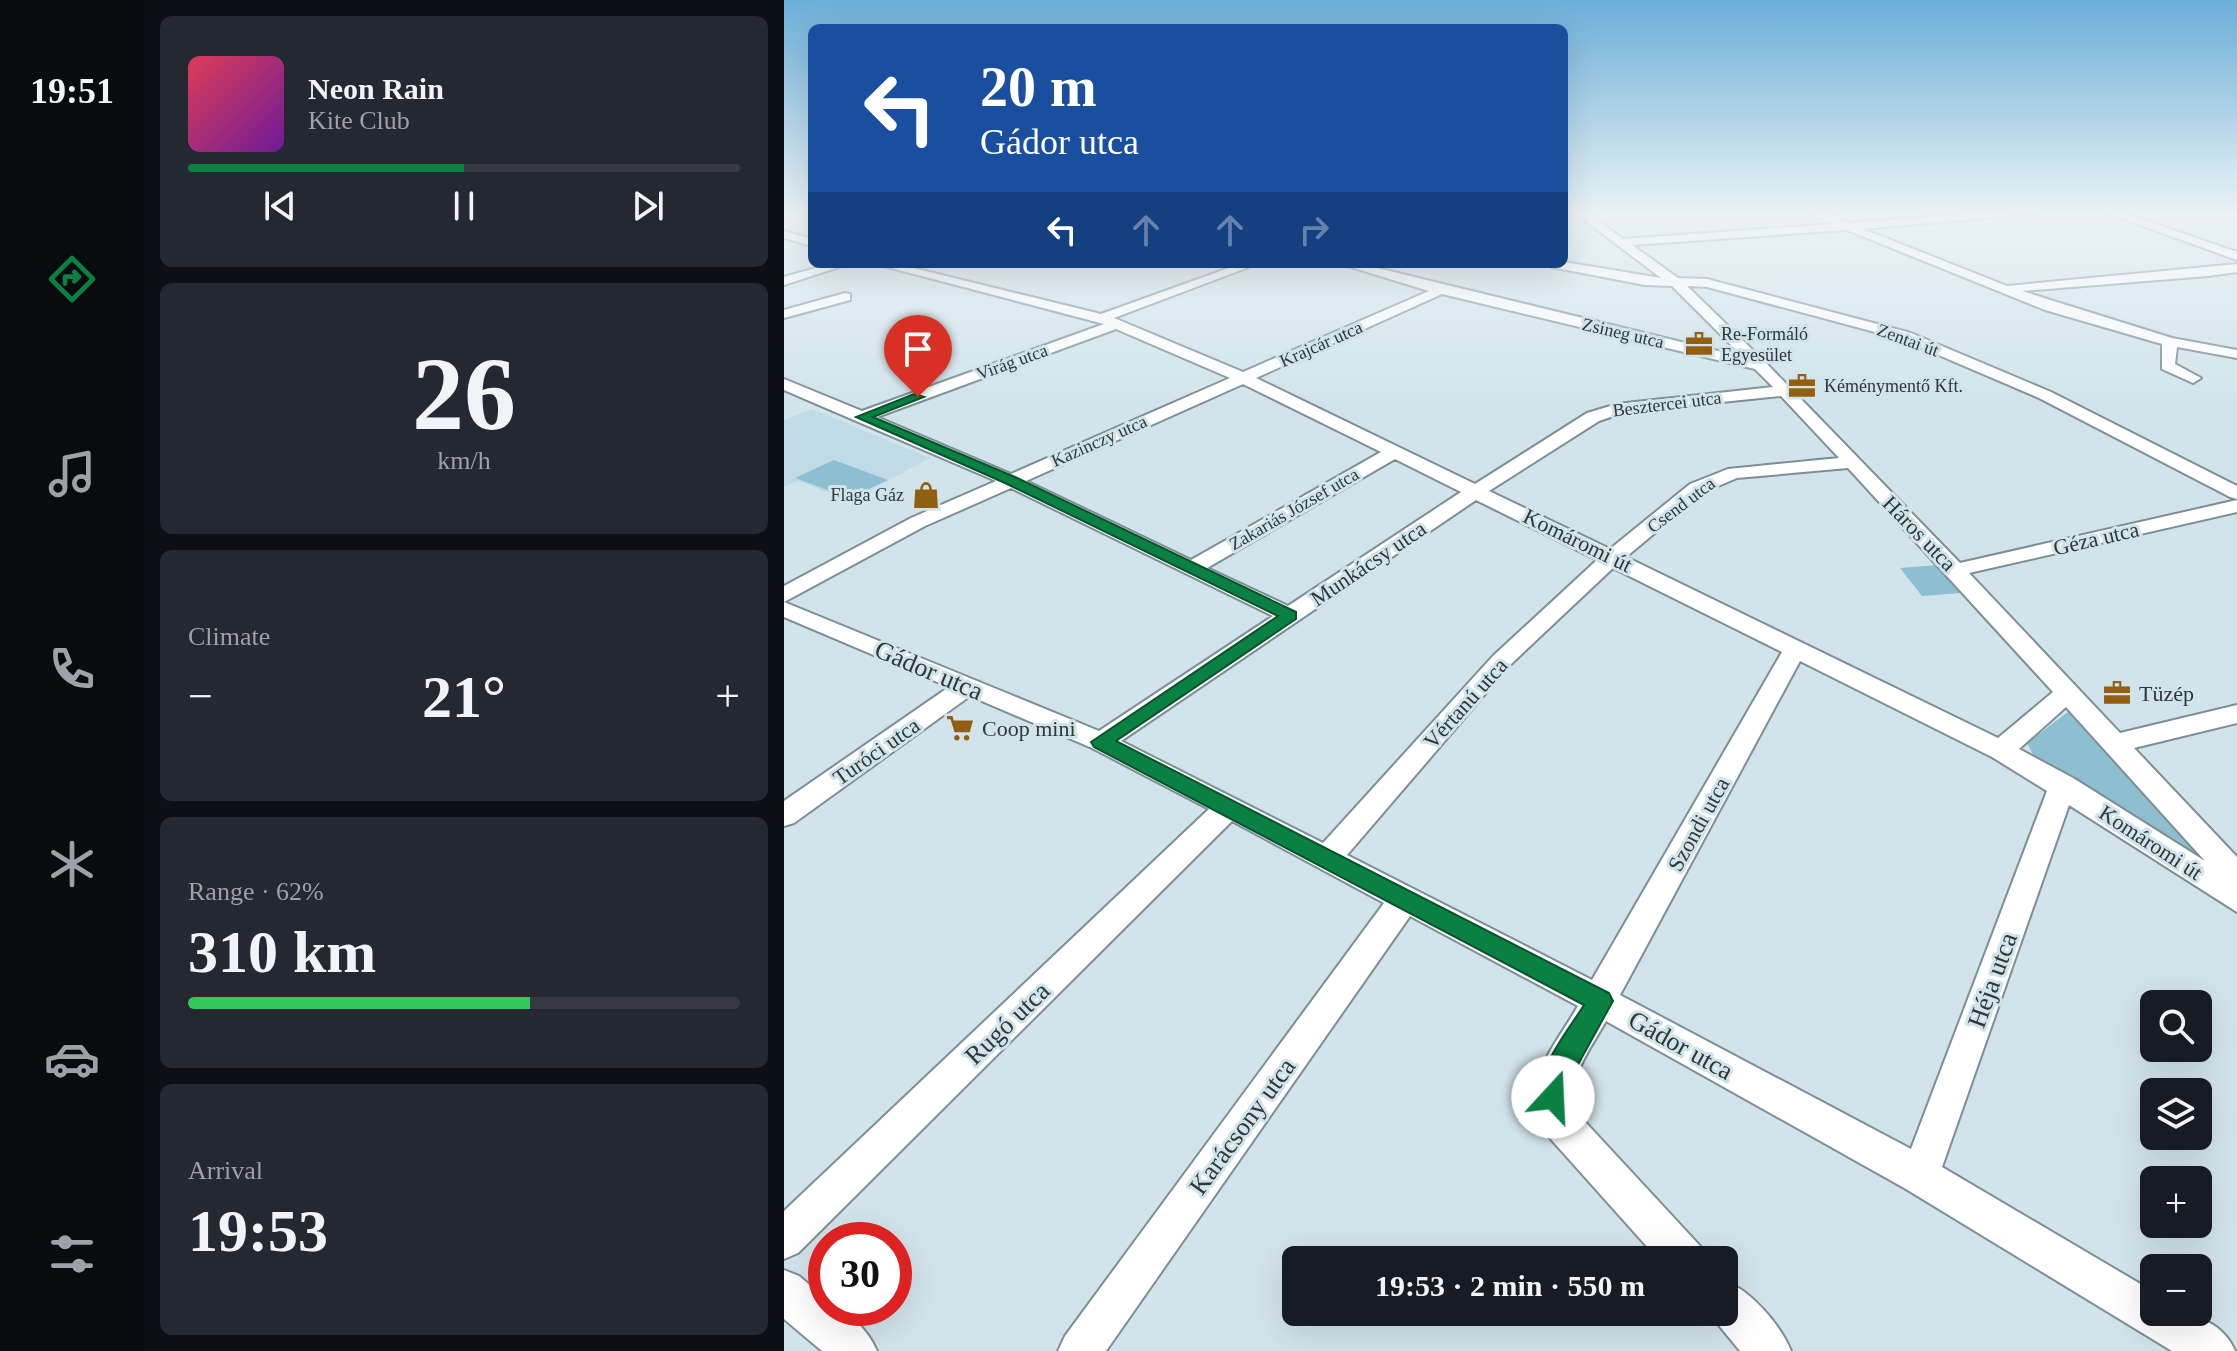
<!DOCTYPE html>
<meta charset="utf-8">
<style>
body{margin:0;font-family:"Times New Roman",serif;background:#242831;color:#f1f3f6;height:100vh;display:flex;flex-direction:column;font-size:30px;white-space:nowrap}
*{box-sizing:border-box;margin:0}
p{font-size:26px;color:#9ea1a6}
.icon{flex:none;width:44px;height:44px;fill:none;stroke:currentColor;stroke-width:2;stroke-linecap:round;stroke-linejoin:round}
.map{position:relative;flex:1;overflow:hidden}
.details{display:flex;flex-direction:column;gap:16px;padding:16px;background:#0d0f14;width:640px}
.details>*{flex:none}
.hud{position:absolute;left:24px;top:24px;width:760px;height:244px;border-radius:12px;box-shadow:0 8px 32px #0002;background:#1a4fa0;color:#fff;overflow:hidden}
.fabs{position:absolute;left:1356px;top:990px;display:grid;gap:16px}
.fabs a{display:grid;place-items:center;width:72px;height:72px;border-radius:12px;background:#171b24;box-shadow:0 8px 32px #0002;font-size:40px}
.speed{position:absolute;left:24px;top:1222px;display:flex;gap:16px;font-size:40px;font-weight:700;text-align:center}
.speed>*{display:grid;place-content:center;width:104px;height:104px;border-radius:50%;background:#171b24;box-shadow:0 8px 32px #0002;line-height:1}
.speed .limit{border:12px solid #d22;background:#fff;color:#111}
.pin{position:absolute;display:grid;place-items:center;width:68px;height:68px;color:#fff;margin:-82px -34px;border-radius:50% 50% 50% 0;rotate:-45deg;box-shadow:0 0 8px #0007}
.pin .icon{rotate:45deg}
.me{position:absolute;width:88px;margin:-44px;rotate:20deg;stroke-linejoin:round;filter:drop-shadow(0 0 6px #0008)}
.turn{display:flex;align-items:center;gap:28px;height:168px;padding:0 40px;font-size:36px}
.turn .icon{width:104px;height:104px;stroke-width:2.5}
.turn b{display:block;font-size:56px;line-height:68px}
.lanes{display:flex;align-items:center;height:76px;padding:0 40px;background:#0003;justify-content:center;gap:40px;direction:ltr}
.lanes .off{opacity:.35}
.big{font-size:60px;font-weight:700;line-height:1.1}
.details .card{flex:1;display:flex;flex-direction:column;justify-content:center;gap:12px;min-width:0;padding:0 28px;border-radius:12px;background:#242831}
.details .dial{align-items:center;gap:0}
.dial b{font-size:104px;line-height:1}
.song{display:flex;align-items:center;gap:24px}
.cover{width:96px;height:96px;border-radius:12px;background:linear-gradient(135deg,hsl(350 70% 55%),hsl(280 70% 35%))}
.played{height:8px;border-radius:4px;background:linear-gradient(90deg,#0b8043 50%,#363941 50%)}
.keys{display:flex;justify-content:space-around;direction:ltr}
.heat{display:flex;justify-content:space-between;align-items:center;font-size:44px;direction:ltr}
.charge{height:12px;border-radius:6px;background:linear-gradient(90deg,#34c759 62%,#363941 0)}
.trip{position:absolute;left:498px;top:1246px;width:456px;height:80px;border-radius:12px;background:#171b24;box-shadow:0 8px 32px #0002;font-weight:700;line-height:80px;text-align:center}
main{display:flex;flex:1;min-height:0}
.dock{display:flex;flex-direction:column;width:144px;justify-content:space-around;align-items:center;background:#090b0e;color:#9ea1a6}
.dock .icon{width:56px;height:56px}
.dock .active{color:#0b8043}
.dock b{font-size:36px;color:#f1f3f6}
.map>svg:first-child{display:block}
.built{fill:#c0dbe5}
.green{fill:#8dbfd1}
.lines{fill:none;stroke-linecap:round;stroke-linejoin:round}
.minor-casing{stroke:#7d8e94;stroke-width:4}
.minor{fill:#fff;fill-rule:evenodd}
.route{fill:#0b8043;stroke:#07532c;stroke-width:2}
.labels{text-anchor:middle;stroke-width:6;stroke-linejoin:round;paint-order:stroke}
.far-street-label{font-size:18px;fill:#303739;stroke:#d2e4eb}
.far-poi-label{font-size:18px;fill:#303739;stroke:#d2e4eb;text-anchor:start}
.street-label{font-size:22px;fill:#303739;stroke:#d2e4eb}
.poi-label{font-size:22px;fill:#303739;stroke:#d2e4eb;text-anchor:start}
.near-street-label{font-size:26px;fill:#303739;stroke:#d2e4eb}
</style>
<main>
<nav class="dock">
<b>19:51</b>
<svg class="icon active" aria-label="directions" viewBox="0 0 24 24"><path d="M12 3l9 9-9 9-9-9zM9 14v-3h6M13 9l2 2-2 2"/></svg>
<svg class="icon" aria-label="music" viewBox="0 0 24 24"><path d="M9 18V5l10-2v13"/><circle cx="6" cy="18" r="3"/><circle cx="16" cy="16" r="3"/></svg>
<svg class="icon" aria-label="phone" viewBox="0 0 24 24"><path d="M5 4h4l2 5-3 2q2 4 5 5l2-3 5 2v4C11 20 4 13 5 4z"/></svg>
<svg class="icon" aria-label="climate" viewBox="0 0 24 24"><path d="M12 3v18M4 7l16 10M4 17L20 7"/></svg>
<svg class="icon" aria-label="car" viewBox="0 0 24 24"><path d="M5 17H2v-5l4-1 3-4h7l3 4 3 1v5h-3M9 17h6M6 11h13"/><circle cx="7" cy="17" r="2"/><circle cx="17" cy="17" r="2"/></svg>
<svg class="icon" aria-label="filters" viewBox="0 0 24 24"><path d="M4 7h16M4 17h16"/><circle cx="9" cy="7" r="2"/><circle cx="15" cy="17" r="2"/></svg>
</nav>
<section class="details">
<div class="card">
<div class="song"><i class="cover"></i><div><b>Neon Rain</b><p>Kite Club</p></div></div>
<div class="played"></div>
<div class="keys"><svg class="icon" aria-label="previous" viewBox="0 0 24 24"><path d="M18 5L8 12l10 7zM5 5v14"/></svg><svg class="icon" aria-label="pause" viewBox="0 0 24 24"><path d="M8 5v14M16 5v14"/></svg><svg class="icon" aria-label="next" viewBox="0 0 24 24"><path d="M6 5l10 7-10 7zM19 5v14"/></svg></div>
</div>
<div class="card dial"><b>26</b><p>km/h</p></div>
<div class="card"><p>Climate</p>
<div class="heat"><a>−</a><b class="big">21°</b><a>+</a></div>
</div>
<div class="card"><p>Range · 62%</p><b class="big">310 km</b><div class="charge"></div></div>
<div class="card"><p>Arrival</p><b class="big">19:53</b></div>
</section>
<div class="map">
<svg width="1453" height="1351" viewBox="0 0 1453 1351">
<rect width="100%" height="100%" fill="#d2e4eb"/>
<path class="built" d="M 28,409 L 146,458 L 66,501 L 14,481 L 0,487 L 0,420 Z"/>
<g class="green">
<path d="M 50,460 L 104,480 L 65,498 L 11,478 Z"/>
<path d="M 1154,565 L 1177,593 L 1138,596 L 1116,568 Z"/>
<path d="M 1289,708 L 1427,867 L 1253,762 L 1243,743 Z"/>
</g>
<g class="lines">
<g class="minor-casing">
<g id="minor">
<path d="M 791,213 L 804,213 L 839,239 L 1049,224 L 1025,213 L 1041,213 L 1065,223 L 1200,213 L 1256,213 L 1079,229 L 1223,286 L 1453,264 L 1453,272 L 1424,276 L 1238,291 L 1388,338 L 1453,350 L 1453,358 L 1393,347 L 1391,364 L 1417,378 L 1409,383 L 1378,369 L 1378,344 L 1261,310 L 1063,230 L 848,245 L 894,278 L 923,279 L 1127,333 L 1267,392 L 1453,486 L 1453,499 L 1446,497 L 1255,398 L 1117,339 L 923,287 L 903,286 L 982,363 L 1176,563 L 1453,500 L 1453,512 L 1185,573 L 1336,733 L 1453,705 L 1453,723 L 1350,748 L 1453,857 L 1453,912 L 1285,805 L 1158,1167 L 1370,1292 L 1370,1312 C 1403,1312 1437,1318 1451,1351 L 1388,1351 L 1122,1189 L 822,1021 C 806,1050 781,1080 792,1112 L 916,1246 L 922,1260 L 875,1260 L 765,1137 C 739,1075 763,1059 794,1006 L 626,916 L 322,1351 L 274,1351 L 281,1336 L 600,903 L 448,821 L 14,1253 L 0,1259 L 0,1211 L 425,809 L 308,748 L 186,696 L 10,823 L 0,826 L 0,801 L 165,687 L 0,617 L 0,602 L 315,731 L 489,616 L 227,488 L 141,526 L 0,602 L 0,586 L 127,518 L 212,481 L 0,390 L 0,379 L 78,411 L 320,324 L 92,264 L 113,264 L 317,314 L 456,264 L 473,264 L 330,318 L 459,372 L 645,291 L 557,264 L 577,264 L 959,357 L 888,286 L 861,285 L 767,267 L 765,264 L 780,262 L 877,278 ZM 658,294 L 971,369 L 989,387 L 833,404 L 803,413 L 691,484 L 472,378 ZM 332,329 L 446,378 L 227,474 L 93,417 ZM 459,384 L 597,452 L 407,560 L 242,481 ZM 997,396 L 1055,458 L 944,469 L 906,484 L 826,549 L 705,491 L 815,421 L 841,412 ZM 611,459 L 677,492 L 504,606 L 423,568 ZM 1064,468 L 1269,692 L 1214,738 L 842,557 L 920,492 L 953,478 ZM 692,500 L 813,560 L 709,656 L 539,843 L 337,741 ZM 829,568 L 998,652 L 808,980 L 563,855 L 725,666 ZM 1016,661 L 1208,757 L 1263,791 L 1127,1149 L 836,995 ZM 1282,707 L 1421,861 L 1289,778 L 1235,749 Z"/>
<path d="M 1323,213 L 1340,213 L 1453,252 L 1453,260 Z"/>
<path d="M 0,231 L 28,239 L 28,246 L 0,238 Z"/>
<path d="M 45,264 L 64,264 L 0,285 L 0,277 Z"/>
<path d="M 61,293 L 66,294 L 66,300 L 0,318 L 0,310 Z"/>
<path d="M 0,1270 L 15,1276 L 42,1299 L 42,1308 C 64,1308 85,1332 93,1351 L 38,1351 L 0,1319 Z"/>
<path d="M 940,1280 C 967,1291 996,1324 1007,1351 L 956,1351 L 924,1312 L 940,1312 Z"/>
</g>
</g>
<use href="#minor" class="minor"/>
</g>
<linearGradient id="sky" x2="0" y2="1"><stop stop-color="#6baed8"/><stop offset="0.53" stop-color="#ebf3f6"/><stop offset="1" stop-color="#ebf3f6" stop-opacity="0"/></linearGradient>
<rect width="1453" height="403" fill="url(#sky)"/>
<path class="route" d="M 130,394 L 140,397 L 89,417 L 231,477 L 512,612 L 512,619 L 332,741 L 825,993 L 829,1001 L 786,1079 L 779,1106 L 769,1110 L 759,1106 C 746,1075 784,1031 800,1005 L 310,747 L 307,742 L 494,616 L 221,483 L 72,417 Z"/>
<defs>
<g id="office-bare" transform="scale(2.16)"><path d="M-6-3h4V-5.5h4V-3h4V5H-6ZM-1-4.5V-3h2v-1.5ZM-6 0V1H6V0Z" fill="#925f10" stroke="#d2e4eb" stroke-width="2.5" paint-order="stroke"/></g>
<g id="shop-bare" transform="scale(2.16)"><path d="M-5-2.5h2.3a2.7 3.5 0 0 1 5.4 0H5L5.5 6h-11ZM-1.5-2.5h3a1.5 2.3 0 0 0-3 0Z" fill="#925f10" stroke="#d2e4eb" stroke-width="2.5" paint-order="stroke"/></g>
<g id="supermarket-bare" transform="scale(2.16)"><path d="M-6-5.5h2.5l.6 2H6L4.5 2H-2.5L-4.4-4H-6ZM-1.5 3.2a1.3 1.3 0 1 0 .1 0ZM3 3.2a1.3 1.3 0 1 0 .1 0Z" fill="#925f10" stroke="#d2e4eb" stroke-width="2.5" paint-order="stroke"/></g>
</defs>
<g fill-rule="evenodd">
<use href="#office-bare" x="915" y="344"/>
<use href="#office-bare" x="1018" y="386"/>
<use href="#shop-bare" x="142" y="495"/>
<use href="#office-bare" x="1333" y="693"/>
<use href="#supermarket-bare" x="176" y="728"/>
</g>
<g class="labels">
<g class="far-street-label">
<text transform="translate(839 333) rotate(13)" y="6">Zsineg utca</text>
<text transform="translate(1124 340) rotate(20)" y="6">Zentai út</text>
<text transform="translate(537 344) rotate(-24)" y="6">Krajcár utca</text>
<text transform="translate(228 362) rotate(-20)" y="6">Virág utca</text>
<text transform="translate(883 404) rotate(-7)" y="6">Besztercei utca</text>
<text transform="translate(315 441) rotate(-24)" y="6">Kazinczy utca</text>
<text transform="translate(897 505) rotate(-37)" y="6">Csend utca</text>
<text transform="translate(510 509) rotate(-30)" y="6">Zakariás József utca</text>
</g>
<g class="far-poi-label">
<text x="937" y="340">Re-Formáló<tspan x="937" dy="21">Egyesület</tspan></text>
<text x="1040" y="392">Kéménymentő Kft.</text>
<text x="120" y="501" text-anchor="end">Flaga Gáz</text>
</g>
<g class="street-label">
<text transform="translate(1136 533) rotate(46)" y="8">Háros utca</text>
<text transform="translate(1312 538) rotate(-13)" y="8">Géza utca</text>
<text transform="translate(794 540) rotate(26)" y="8">Komáromi út</text>
<text transform="translate(584 563) rotate(-34)" y="8">Munkácsy utca</text>
<text transform="translate(681 703) rotate(-48)" y="8">Vértanú utca</text>
<text transform="translate(92 751) rotate(-35)" y="8">Turóci utca</text>
<text transform="translate(914 824) rotate(-61)" y="8">Szondi utca</text>
<text transform="translate(1367 842) rotate(33)" y="8">Komáromi út</text>
</g>
<g class="poi-label">
<text x="1355" y="701">Tüzép</text>
<text x="198" y="736">Coop mini</text>
</g>
<g class="near-street-label">
<text transform="translate(145 670) rotate(23)" y="9">Gádor utca</text>
<text transform="translate(1208 980) rotate(-70)" y="9">Héja utca</text>
<text transform="translate(223 1023) rotate(-44)" y="9">Rugó utca</text>
<text transform="translate(897 1045) rotate(29)" y="9">Gádor utca</text>
<text transform="translate(458 1126) rotate(-54)" y="9">Karácsony utca</text>
</g>
</g>
</svg>
<div class="fabs">
<a><svg class="icon" aria-label="search" viewBox="0 0 24 24"><circle cx="10" cy="10" r="6"/><path d="M15 15l6 6"/></svg></a>
<a><svg class="icon" aria-label="layers" viewBox="0 0 24 24"><path d="M12 4l9 5-9 5-9-5zM3 14l9 5 9-5"/></svg></a>
<a>+</a>
<a>−</a>
</div>
<div class="speed"><div class="limit">30</div></div>
<div class="pin" style="left:134px;top:397px;background:#d93025"><svg class="icon" aria-label="arrive" viewBox="0 0 24 24"><path d="M6 21V4h12l-3 4 3 4H6"/></svg></div>
<svg class="me" style="left:769px;top:1097px" viewBox="-20 -20 40 40"><circle r="19" fill="#fff"/><path d="M0-13L10 11 0 6-10 11z" fill="#0b8043"/></svg>
<div class="trip">19:53 · 2 min · 550 m</div>
<div class="hud">
<div class="turn"><svg class="icon" aria-label="left" viewBox="0 0 24 24"><path d="M17 20v-9H6M10 6l-5 5 5 5"/></svg><div><b>20 m</b>Gádor utca</div></div>
<div class="lanes"><svg class="icon" aria-label="left" viewBox="0 0 24 24"><path d="M17 20v-9H6M10 6l-5 5 5 5"/></svg><svg class="icon off" aria-label="ahead" viewBox="0 0 24 24"><path d="M12 20V5M6 11l6-6 6 6"/></svg><svg class="icon off" aria-label="ahead" viewBox="0 0 24 24"><path d="M12 20V5M6 11l6-6 6 6"/></svg><svg class="icon off" aria-label="right" viewBox="0 0 24 24"><path d="M7 20v-9h11M14 6l5 5-5 5"/></svg></div>
</div>
</div>
</main>
